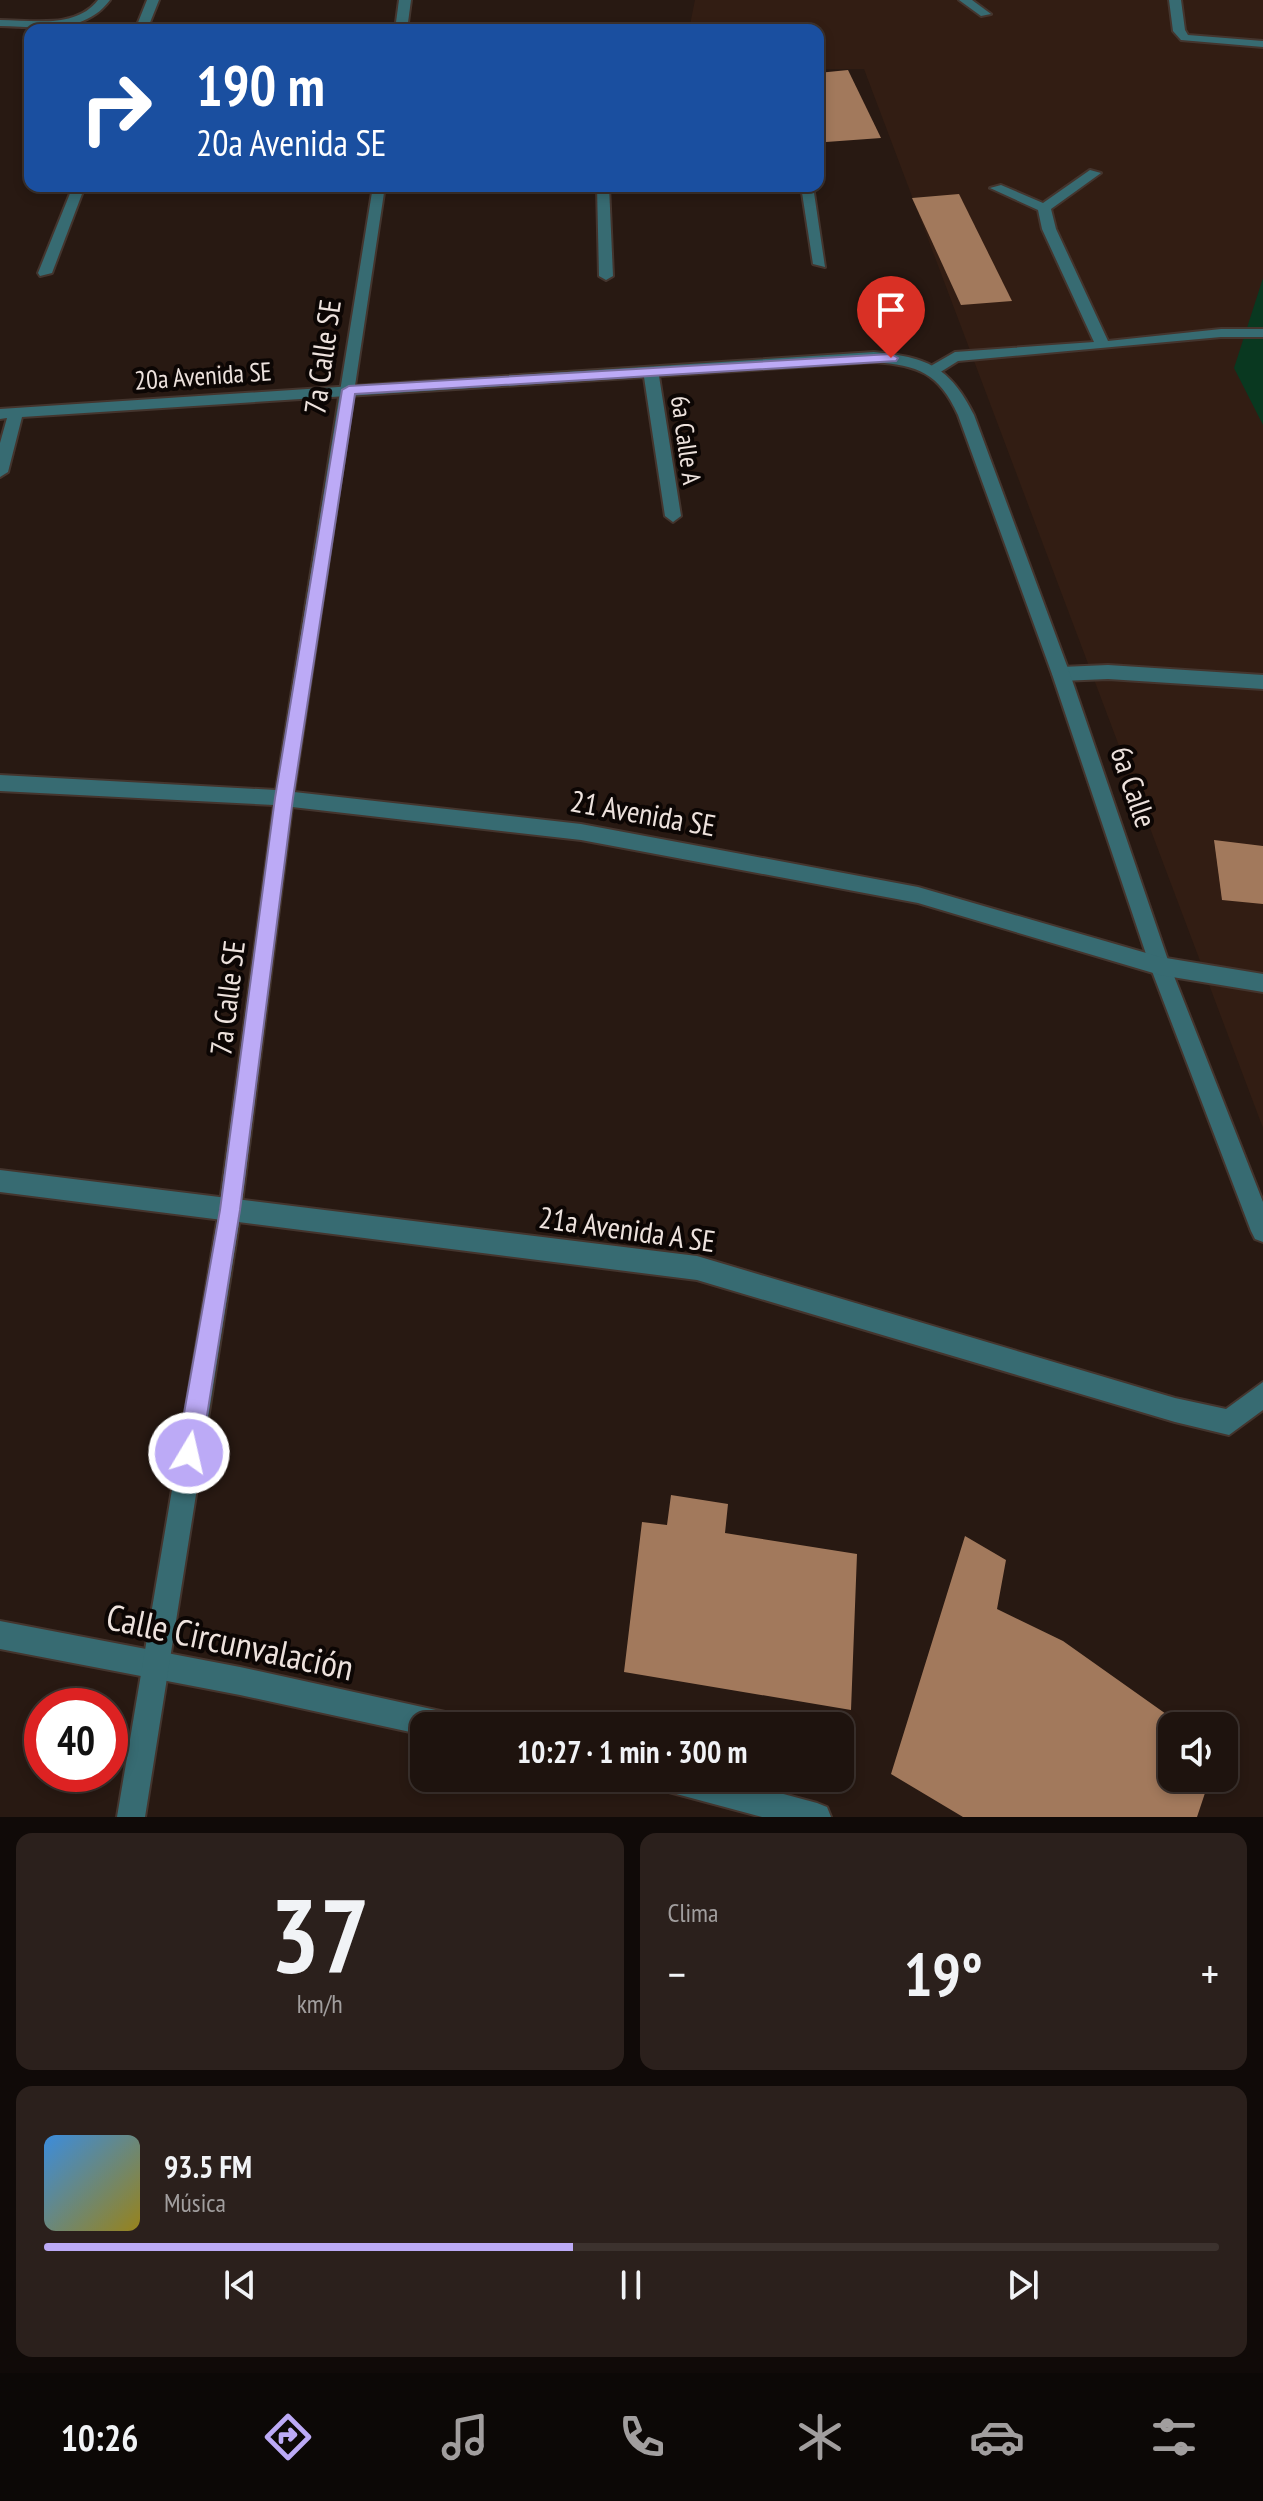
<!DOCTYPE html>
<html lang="es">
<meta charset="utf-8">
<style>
body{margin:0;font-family:"PT Sans Narrow",sans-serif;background:#2b201c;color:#f1f3f6;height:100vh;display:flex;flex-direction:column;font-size:30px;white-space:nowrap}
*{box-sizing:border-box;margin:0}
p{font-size:26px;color:#a19e9e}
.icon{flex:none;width:44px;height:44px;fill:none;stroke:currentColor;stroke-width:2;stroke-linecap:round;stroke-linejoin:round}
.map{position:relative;height:1817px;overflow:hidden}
.details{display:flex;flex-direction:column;gap:16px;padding:16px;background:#100a08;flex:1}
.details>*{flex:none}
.banner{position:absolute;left:24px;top:24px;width:800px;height:168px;border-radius:16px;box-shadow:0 4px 12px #0003,0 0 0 2px #3c322e;background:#1a4fa0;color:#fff;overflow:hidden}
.controls{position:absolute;left:1158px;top:1712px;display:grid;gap:16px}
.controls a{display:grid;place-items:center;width:80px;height:80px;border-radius:16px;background:#1e130e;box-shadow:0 4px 12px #0003,0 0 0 2px #3c322e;font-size:40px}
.speed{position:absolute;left:24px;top:1688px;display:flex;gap:16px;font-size:40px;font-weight:700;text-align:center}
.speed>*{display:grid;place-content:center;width:104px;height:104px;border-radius:50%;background:#1e130e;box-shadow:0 4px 12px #0003,0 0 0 2px #3c322e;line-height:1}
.speed .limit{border:12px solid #d22;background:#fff;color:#111}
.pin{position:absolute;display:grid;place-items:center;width:68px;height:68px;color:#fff;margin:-82px -34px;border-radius:50% 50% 50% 0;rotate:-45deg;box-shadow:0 0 8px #0007}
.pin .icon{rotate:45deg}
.me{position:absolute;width:88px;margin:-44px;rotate:9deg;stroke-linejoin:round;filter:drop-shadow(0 0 6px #0008)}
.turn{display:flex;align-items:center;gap:28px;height:168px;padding:0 40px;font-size:36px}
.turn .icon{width:104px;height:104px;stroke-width:2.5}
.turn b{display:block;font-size:56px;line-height:68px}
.big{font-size:60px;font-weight:600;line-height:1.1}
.details .tile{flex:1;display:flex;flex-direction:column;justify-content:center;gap:12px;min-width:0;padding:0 28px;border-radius:16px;background:#2b201c}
.details .dial{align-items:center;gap:0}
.dial b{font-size:104px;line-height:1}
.song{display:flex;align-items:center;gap:24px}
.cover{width:96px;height:96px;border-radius:12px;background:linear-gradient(135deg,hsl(210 70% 55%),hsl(50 70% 35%))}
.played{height:8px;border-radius:4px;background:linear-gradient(90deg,#bcaaf6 45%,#3c322e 45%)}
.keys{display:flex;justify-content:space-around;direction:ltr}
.heat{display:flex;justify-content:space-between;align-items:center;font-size:44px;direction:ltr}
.details .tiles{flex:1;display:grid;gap:16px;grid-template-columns:1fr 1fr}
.tile:last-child{grid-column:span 2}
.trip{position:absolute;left:410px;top:1712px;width:444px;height:80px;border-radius:16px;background:#1e130e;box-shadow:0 4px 12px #0003,0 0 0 2px #3c322e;font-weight:600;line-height:80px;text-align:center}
.tabs{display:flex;height:128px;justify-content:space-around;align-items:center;background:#0c0806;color:#a19e9e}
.tabs .icon{width:56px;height:56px}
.tabs .selected{color:#bcaaf6}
.tabs b{font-size:36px;color:#f1f3f6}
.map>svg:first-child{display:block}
.built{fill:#321d13}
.green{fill:#093820}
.building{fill:#a2795c}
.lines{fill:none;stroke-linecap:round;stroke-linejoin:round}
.service-casing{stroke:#44352e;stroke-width:4}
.minor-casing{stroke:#44352e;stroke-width:4}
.tertiary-casing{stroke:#44352e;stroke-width:4}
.service{fill:#376b72;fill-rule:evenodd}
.minor{fill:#376b72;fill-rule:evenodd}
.tertiary{fill:#376b72;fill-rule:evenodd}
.route{fill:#bcaaf6;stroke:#7a6ea0;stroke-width:2}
.labels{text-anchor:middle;stroke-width:8;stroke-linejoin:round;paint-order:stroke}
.far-street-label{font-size:26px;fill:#ede2dd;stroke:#0c0604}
.street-label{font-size:30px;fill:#ede2dd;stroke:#0c0604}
.near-street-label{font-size:36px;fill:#ede2dd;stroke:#0c0604}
</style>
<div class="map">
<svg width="1263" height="1817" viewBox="0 0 1263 1817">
<rect width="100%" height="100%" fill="#281912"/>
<path class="built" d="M 695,0 L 1263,0 L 1263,1128 L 864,69 L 818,69 L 818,30 L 689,30 Z"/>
<path class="green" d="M 1263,278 L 1263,425 L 1234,368 Z"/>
<g class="building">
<path d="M 848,70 L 881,138 L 826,142 L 818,113 L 818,73 Z"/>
<path d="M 959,194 L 1012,301 L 961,305 L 912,198 Z"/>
<path d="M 1214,840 L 1263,846 L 1263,904 L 1222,900 Z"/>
<path d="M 671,1495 L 728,1504 L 725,1533 L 857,1554 L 851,1710 L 624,1672 L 642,1522 L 667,1525 Z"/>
<path d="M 965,1536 L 1006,1560 L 997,1609 L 1063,1641 L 1183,1726 L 1172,1726 L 1172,1778 L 1210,1778 L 1197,1817 L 963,1817 L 891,1774 Z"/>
</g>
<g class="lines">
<g class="service-casing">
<g id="service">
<path d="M 98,0 L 110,0 C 84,35 39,27 0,26 L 0,20 C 33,20 76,29 98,0 Z"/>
<path d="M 147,0 L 159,0 L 147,30 L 135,30 Z"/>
<path d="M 959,0 L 972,0 L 991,14 L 981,16 Z"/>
<path d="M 1169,0 L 1181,0 L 1185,30 L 1188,35 L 1263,41 L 1263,47 L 1181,40 L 1173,31 Z"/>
<path d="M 1090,170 L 1101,173 L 1051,209 L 1056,229 L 1108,341 L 1221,329 L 1263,329 L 1263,337 L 1221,337 L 958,361 L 939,373 L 929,373 L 929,367 L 955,352 L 1094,342 L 1042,229 L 1038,210 L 990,188 L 1001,185 L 1043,203 Z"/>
<path d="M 73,186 L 85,186 L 52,273 L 40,276 L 38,273 Z"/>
<path d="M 1108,665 L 1263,675 L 1263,689 L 1108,679 L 1061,681 L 1052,674 L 1061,667 Z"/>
</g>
</g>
<g class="minor-casing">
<g id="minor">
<path d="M 597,186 L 609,186 L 613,276 L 606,280 L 599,276 Z"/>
<path d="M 801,186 L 813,186 L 825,267 L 813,264 Z"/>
<path d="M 874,352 C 926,357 950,366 974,415 L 1070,674 L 1170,966 L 1263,1202 L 1263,1242 L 1255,1239 L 1251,1231 L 1150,966 L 1052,674 L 958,415 C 939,373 918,365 874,362 L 659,376 L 681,516 L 673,522 L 665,516 L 644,377 L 22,417 L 8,472 L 0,477 L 0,443 L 7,418 L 0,419 L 0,409 Z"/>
<path d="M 0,1170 L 697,1256 L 1175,1398 L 1226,1409 L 1263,1382 L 1263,1410 L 1229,1435 L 1175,1422 L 697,1280 L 0,1192 Z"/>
<path d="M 0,1621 L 240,1667 L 445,1712 L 455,1716 L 459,1726 L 424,1726 L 424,1735 L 240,1695 L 0,1649 Z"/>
<path d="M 655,1778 L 723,1778 L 817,1803 L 827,1807 L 831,1817 L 762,1817 L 669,1792 L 659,1788 Z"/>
</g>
</g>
<g class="tertiary-casing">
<g id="tertiary">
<path d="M 399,0 L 411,0 L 407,30 L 395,30 Z"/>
<path d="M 373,186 L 385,186 L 294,792 L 581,824 L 918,887 L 1160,957 L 1263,974 L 1263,992 L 1160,975 L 918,903 L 581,840 L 292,807 L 241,1210 L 145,1817 L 117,1817 L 219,1210 L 274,805 L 0,791 L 0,775 L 276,790 Z"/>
</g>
</g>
<use href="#service" class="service"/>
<use href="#minor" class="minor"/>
<use href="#tertiary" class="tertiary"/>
</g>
<path class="route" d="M 891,354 L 898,358 L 896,361 L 355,394 L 293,798 L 240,1210 L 201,1453 L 197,1461 L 189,1464 L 181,1461 L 177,1453 L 220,1210 L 275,798 L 342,390 L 349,386 Z"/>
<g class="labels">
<g class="far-street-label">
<text transform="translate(203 376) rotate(-4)" y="9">20a Avenida SE</text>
<text transform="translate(686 440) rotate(82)" y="9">6a Calle A</text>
</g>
<g class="street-label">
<text transform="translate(323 357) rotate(-82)" y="10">7a Calle SE</text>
<text transform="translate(1133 787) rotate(71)" y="10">6a Calle</text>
<text transform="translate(643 814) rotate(10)" y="10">21 Avenida SE</text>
<text transform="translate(228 998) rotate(-83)" y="10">7a Calle SE</text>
<text transform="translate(627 1230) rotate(8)" y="10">21a Avenida A SE</text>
</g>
<g class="near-street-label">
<text transform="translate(230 1642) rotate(12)" y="13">Calle Circunvalación</text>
</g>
</g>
</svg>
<div class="controls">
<a><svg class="icon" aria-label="sound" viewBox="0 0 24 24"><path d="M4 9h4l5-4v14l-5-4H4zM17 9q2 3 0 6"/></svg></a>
</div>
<div class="speed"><div class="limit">40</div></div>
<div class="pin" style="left:891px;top:358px;background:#d93025"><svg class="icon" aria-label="arrive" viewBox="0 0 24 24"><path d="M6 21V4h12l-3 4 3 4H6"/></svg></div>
<svg class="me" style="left:189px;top:1453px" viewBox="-20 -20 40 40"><circle r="17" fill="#bcaaf6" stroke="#fff" stroke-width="3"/><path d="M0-11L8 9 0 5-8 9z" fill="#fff"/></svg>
<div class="trip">10:27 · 1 min · 300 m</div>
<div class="banner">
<div class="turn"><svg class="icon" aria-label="right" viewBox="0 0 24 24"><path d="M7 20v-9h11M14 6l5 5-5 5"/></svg><div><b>190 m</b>20a Avenida SE</div></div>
</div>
</div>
<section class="details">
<div class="tiles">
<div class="tile dial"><b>37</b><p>km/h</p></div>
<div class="tile"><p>Clima</p>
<div class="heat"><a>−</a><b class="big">19°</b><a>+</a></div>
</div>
<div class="tile">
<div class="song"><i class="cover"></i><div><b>93.5 FM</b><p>Música</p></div></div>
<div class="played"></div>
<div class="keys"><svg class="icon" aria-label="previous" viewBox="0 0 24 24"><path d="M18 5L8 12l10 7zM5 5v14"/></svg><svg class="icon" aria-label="pause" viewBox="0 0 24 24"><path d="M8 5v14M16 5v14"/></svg><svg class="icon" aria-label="next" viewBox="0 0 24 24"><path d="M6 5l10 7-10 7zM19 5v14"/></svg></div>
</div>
</div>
</section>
<nav class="tabs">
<b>10:26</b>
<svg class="icon selected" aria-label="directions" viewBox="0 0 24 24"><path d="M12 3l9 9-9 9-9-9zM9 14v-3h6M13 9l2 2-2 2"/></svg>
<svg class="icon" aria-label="music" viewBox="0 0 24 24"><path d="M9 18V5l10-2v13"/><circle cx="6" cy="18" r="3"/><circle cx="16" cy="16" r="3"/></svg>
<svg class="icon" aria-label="phone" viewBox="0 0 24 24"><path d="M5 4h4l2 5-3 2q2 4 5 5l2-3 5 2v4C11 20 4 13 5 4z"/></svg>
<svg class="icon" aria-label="climate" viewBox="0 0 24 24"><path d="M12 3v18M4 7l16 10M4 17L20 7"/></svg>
<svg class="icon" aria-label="car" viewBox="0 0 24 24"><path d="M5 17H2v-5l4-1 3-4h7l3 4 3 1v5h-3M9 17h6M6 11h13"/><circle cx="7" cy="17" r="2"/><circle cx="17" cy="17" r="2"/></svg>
<svg class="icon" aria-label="filters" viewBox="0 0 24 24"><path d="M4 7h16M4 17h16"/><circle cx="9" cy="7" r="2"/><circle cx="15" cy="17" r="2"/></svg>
</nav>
